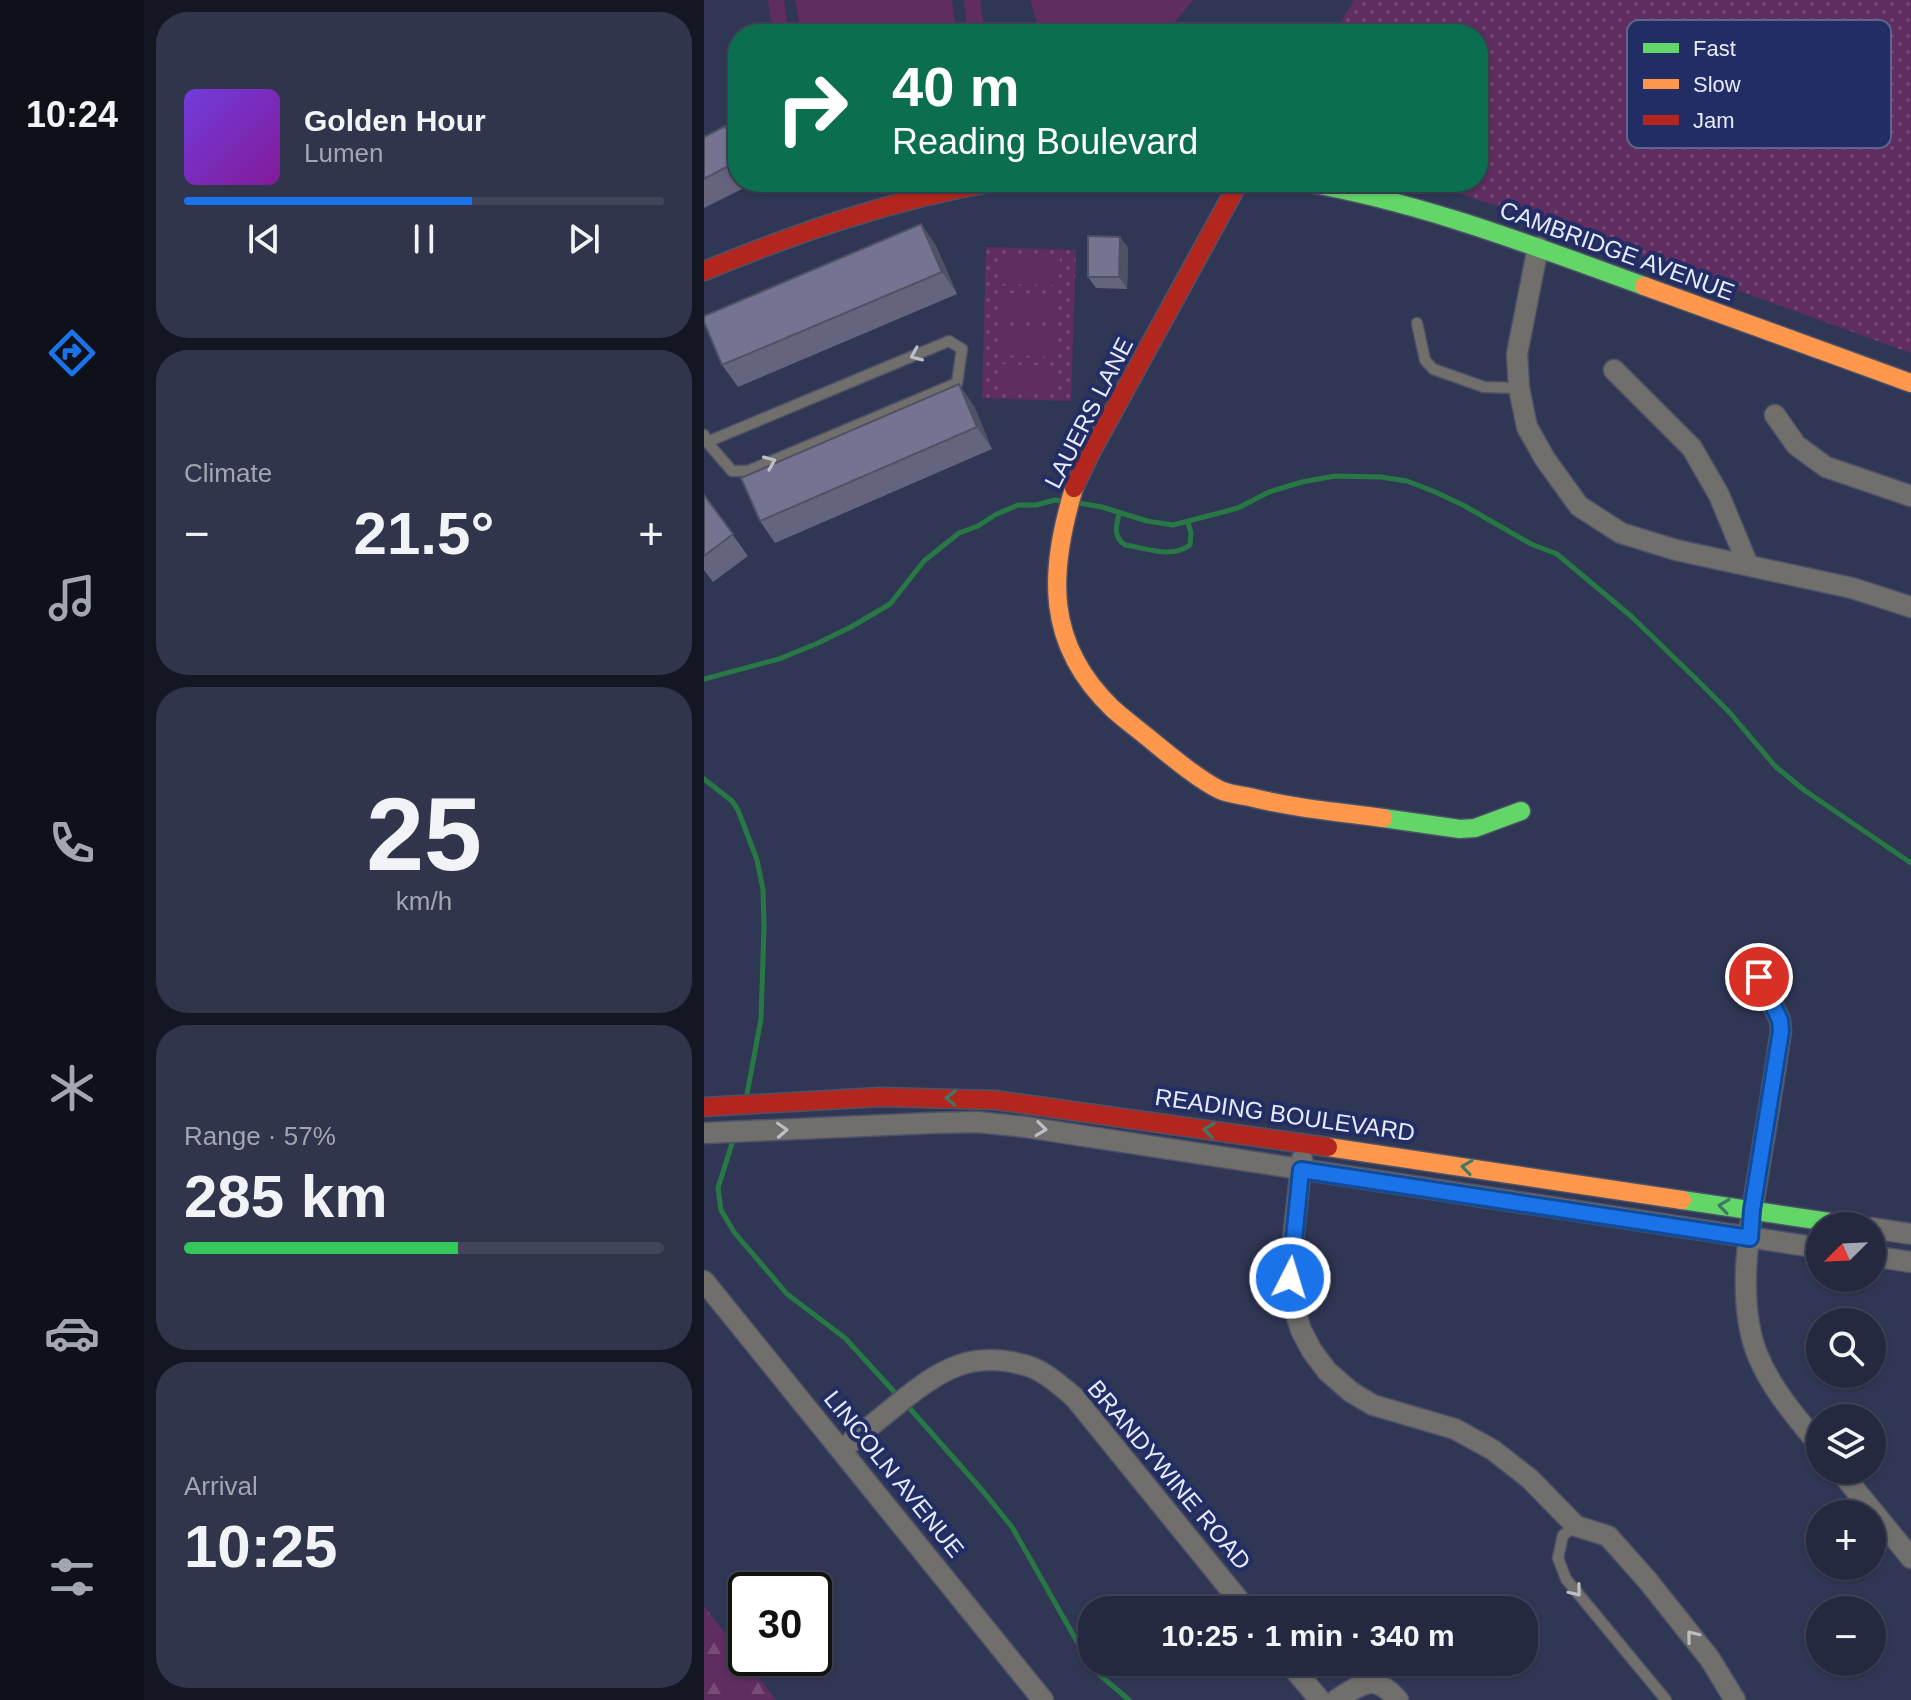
<!DOCTYPE html>
<meta charset="utf-8">
<style>
body{margin:0;font-family:Arial,sans-serif;background:#30354b;color:#f1f3f6;height:100vh;display:flex;flex-direction:column;font-size:30px;white-space:nowrap}
*{box-sizing:border-box;margin:0}
p{font-size:26px;color:#a3a6b1}
.icon{flex:none;width:44px;height:44px;fill:none;stroke:currentColor;stroke-width:2;stroke-linecap:round;stroke-linejoin:round}
.map{position:relative;flex:1;overflow:hidden}
.details{display:flex;flex-direction:column;gap:12px;padding:12px;background:#141723;width:560px}
.details>*{flex:none}
.hud{position:absolute;left:24px;top:24px;width:760px;height:168px;border-radius:32px;box-shadow:0 2px 6px #0004,0 0 0 2px #414559;background:#0b6e4f;color:#fff;overflow:hidden}
.needle{width:52px;rotate:246deg}
.controls{position:absolute;left:1102px;top:1212px;display:grid;gap:16px}
.controls a{display:grid;place-items:center;width:80px;height:80px;border-radius:50%;background:#242940;box-shadow:0 2px 6px #0004,0 0 0 2px #414559;font-size:40px}
.speed{position:absolute;left:24px;top:1572px;display:flex;gap:16px;font-size:40px;font-weight:700;text-align:center}
.speed>*{display:grid;place-content:center;width:104px;height:104px;border-radius:50%;background:#242940;box-shadow:0 2px 6px #0004,0 0 0 2px #414559;line-height:1}
.speed .limit{border:4px solid #111;border-radius:12px;background:#fff;color:#111}
.pin{position:absolute;display:grid;place-items:center;width:68px;height:68px;color:#fff;margin:-34px;border:4px solid #fff;border-radius:50%;box-shadow:0 2px 8px #0007}
.me{position:absolute;width:88px;margin:-44px;rotate:5deg;stroke-linejoin:round;filter:drop-shadow(0 0 6px #0008)}
.turn{display:flex;align-items:center;gap:28px;height:168px;padding:0 32px;font-size:36px}
.turn .icon{width:104px;height:104px;stroke-width:2.5}
.turn b{display:block;font-size:56px;line-height:68px}
.big{font-size:60px;font-weight:600;line-height:1.1}
.details .widget{flex:1;display:flex;flex-direction:column;justify-content:center;gap:12px;min-width:0;padding:0 28px;border-radius:32px;background:#30354b}
.details .dial{align-items:center;gap:0}
.dial b{font-size:104px;line-height:1}
.song{display:flex;align-items:center;gap:24px}
.cover{width:96px;height:96px;border-radius:12px;background:linear-gradient(135deg,hsl(260 70% 55%),hsl(290 70% 35%))}
.played{height:8px;border-radius:4px;background:linear-gradient(90deg,#1a73e8 60%,#414559 60%)}
.keys{display:flex;justify-content:space-around;direction:ltr}
.heat{display:flex;justify-content:space-between;align-items:center;font-size:44px;direction:ltr}
.charge{height:12px;border-radius:6px;background:linear-gradient(90deg,#34c759 57%,#414559 0)}
.trip{position:absolute;left:374px;top:1596px;width:460px;height:80px;border-radius:32px;background:#242940;box-shadow:0 2px 6px #0004,0 0 0 2px #414559;font-weight:600;line-height:80px;text-align:center}
main{display:flex;flex:1;min-height:0}
.tabs{display:flex;flex-direction:column;width:144px;justify-content:space-around;align-items:center;background:#0e101a;color:#a3a6b1}
.tabs .icon{width:56px;height:56px}
.tabs .current{color:#1a73e8}
.tabs b{font-size:36px;color:#f1f3f6}
.map>svg:first-child{display:block}
.forest{fill:url(#forest-firs)}
.park{fill:url(#park-dots)}
.garden{fill:#5f2d5f}
.lines{fill:none;stroke-linecap:round;stroke-linejoin:round}
.stream{stroke:#277845;stroke-width:5}
.lane-casing{stroke:#4d5268;stroke-width:13}
.street-casing{stroke:#4d5268;stroke-width:23}
.fast-casing{stroke:#4d5268;stroke-width:21}
.slow-casing{stroke:#4d5268;stroke-width:21}
.jam-casing{stroke:#4d5268;stroke-width:21}
.lane{stroke:#716f6b;stroke-width:10}
.street{stroke:#716f6b;stroke-width:20}
.fast{stroke:#63d668;stroke-width:18}
.slow{stroke:#ff974d;stroke-width:18}
.jam{stroke:#b3261e;stroke-width:18}
.wall{fill:#64647e}
.shaded-wall{fill:#515166}
.building{fill:#747492;stroke:#515166;stroke-width:2}
.oneway{stroke:#bdbfc7}
.oneway2{stroke:#3f7966}
.route-casing{stroke:#114b97;stroke-width:20}
.route{stroke:#1a73e8;stroke-width:14}
.labels{text-anchor:middle;stroke-width:8;stroke-linejoin:round;paint-order:stroke}
.street-label{font-size:24px;fill:#e6eaf8;stroke:#212d64}
.key{fill:#212d64;stroke:#5c6690;stroke-width:2}
.key-label{font-size:22px;fill:#e6eaf8}
</style>
<main>
<nav class="tabs">
<b>10:24</b>
<svg class="icon current" aria-label="directions" viewBox="0 0 24 24"><path d="M12 3l9 9-9 9-9-9zM9 14v-3h6M13 9l2 2-2 2"/></svg>
<svg class="icon" aria-label="music" viewBox="0 0 24 24"><path d="M9 18V5l10-2v13"/><circle cx="6" cy="18" r="3"/><circle cx="16" cy="16" r="3"/></svg>
<svg class="icon" aria-label="phone" viewBox="0 0 24 24"><path d="M5 4h4l2 5-3 2q2 4 5 5l2-3 5 2v4C11 20 4 13 5 4z"/></svg>
<svg class="icon" aria-label="climate" viewBox="0 0 24 24"><path d="M12 3v18M4 7l16 10M4 17L20 7"/></svg>
<svg class="icon" aria-label="car" viewBox="0 0 24 24"><path d="M5 17H2v-5l4-1 3-4h7l3 4 3 1v5h-3M9 17h6M6 11h13"/><circle cx="7" cy="17" r="2"/><circle cx="17" cy="17" r="2"/></svg>
<svg class="icon" aria-label="filters" viewBox="0 0 24 24"><path d="M4 7h16M4 17h16"/><circle cx="9" cy="7" r="2"/><circle cx="15" cy="17" r="2"/></svg>
</nav>
<section class="details">
<div class="widget">
<div class="song"><i class="cover"></i><div><b>Golden Hour</b><p>Lumen</p></div></div>
<div class="played"></div>
<div class="keys"><svg class="icon" aria-label="previous" viewBox="0 0 24 24"><path d="M18 5L8 12l10 7zM5 5v14"/></svg><svg class="icon" aria-label="pause" viewBox="0 0 24 24"><path d="M8 5v14M16 5v14"/></svg><svg class="icon" aria-label="next" viewBox="0 0 24 24"><path d="M6 5l10 7-10 7zM19 5v14"/></svg></div>
</div>
<div class="widget"><p>Climate</p>
<div class="heat"><a>−</a><b class="big">21.5°</b><a>+</a></div>
</div>
<div class="widget dial"><b>25</b><p>km/h</p></div>
<div class="widget"><p>Range · 57%</p><b class="big">285 km</b><div class="charge"></div></div>
<div class="widget"><p>Arrival</p><b class="big">10:25</b></div>
</section>
<div class="map">
<svg width="1207" height="1700" viewBox="0 0 1207 1700">
<defs>
<pattern id="forest-firs" width="22" height="20" patternUnits="userSpaceOnUse" patternTransform="scale(2)"><rect width="22" height="20" fill="#5f2d5f"/><path d="M5 1l3.5 6h-7zM16 11l3.5 6h-7z" fill="#764c77"/></pattern>
<pattern id="park-dots" width="8" height="8" patternUnits="userSpaceOnUse" patternTransform="scale(2)"><rect width="8" height="8" fill="#5f2d5f"/><path d="M2 2h.1M6 6h.1" fill="none" stroke="#764c77" stroke-width="1.8" stroke-linecap="round"/></pattern>
</defs>
<rect width="100%" height="100%" fill="#303755"/>
<path class="forest" d="M 0,1606 L 72,1700 L 0,1700 Z"/>
<g class="park">
<path d="M 650,0 L 1207,0 L 1207,353 L 866,230 L 720,182 L 774,182 L 774,34 L 629,34 Z"/>
<path d="M 282,247 L 372,250 L 367,401 L 278,398 Z"/>
</g>
<g class="garden">
<path d="M 64,0 L 80,0 L 85,34 L 69,34 Z"/>
<path d="M 91,0 L 248,0 L 253,34 L 97,34 Z"/>
<path d="M 260,0 L 276,0 L 281,34 L 261,34 L 262,19 Z"/>
<path d="M 326,0 L 489,0 L 461,34 L 337,34 Z"/>
<path d="M 298,257 L 356,258 L 355,285 L 297,284 Z"/>
<path d="M 297,293 L 355,294 L 354,321 L 296,320 Z"/>
<path d="M 296,328 L 354,330 L 353,357 L 295,355 Z"/>
<path d="M 295,364 L 353,366 L 352,393 L 295,391 Z"/>
</g>
<g class="lines">
<g class="stream">
<path d="M 375,503 L 398,507 L 443,521 L 469,525 L 534,508 L 565,492 L 598,482 L 631,476 L 677,477 L 703,481 L 729,491 L 759,505 L 827,544 L 853,554 L 928,617 L 990,677 L 1026,713 L 1071,766 L 1100,790 L 1207,863"/>
<path d="M 415,514 C 412,526 409,537 421,545 C 443,548 467,559 486,545 L 487,533 L 484,522"/>
<path d="M 0,679 L 75,659 L 114,643 L 147,627 L 186,604 L 220,561 L 255,533 L 274,526 L 291,515 L 314,505 L 332,505 L 351,500 L 357,501"/>
<path d="M 0,779 L 28,801 L 34,810 L 53,860 L 59,889 L 60,927 L 57,1019 L 43,1094"/>
<path d="M 30,1137 L 14,1188 L 17,1210 L 30,1232 L 83,1294 L 141,1338 L 194,1396"/>
<path d="M 201,1403 L 278,1490 L 308,1527 L 383,1659 L 397,1676 L 425,1700"/>
</g>
<g class="lane-casing">
<g id="lane">
<path d="M 713,323 L 721,360 L 729,369 L 780,387 L 815,388"/>
<path d="M 0,435 L 3,442 L 28,471 L 44,471 L 253,383 L 258,349 L 245,341 L 3,442"/>
<path d="M 872,1526 L 859,1535 L 854,1558 L 862,1579 L 962,1700"/>
</g>
</g>
<g class="street-casing">
<g id="street">
<path d="M 834,247 L 813,354 L 815,388 L 823,427 L 841,459 L 875,506 L 917,533 L 972,550 L 1148,588 L 1207,607"/>
<path d="M 910,370 L 988,448 L 1015,495 L 1044,565"/>
<path d="M 1071,415 L 1092,445 L 1122,467 L 1207,496"/>
<path d="M 1055,977 L 1076,1020 L 1077,1031 C 1071,1073 1064,1115 1057,1157 C 1047,1218 1030,1298 1054,1356 C 1068,1390 1093,1418 1116,1446"/>
<path d="M 0,1133 L 228,1123 L 273,1122 L 321,1127 L 1116,1248"/>
<path d="M 598,1159 L 586,1267 L 587,1298 L 597,1330 L 608,1351 L 623,1371 L 647,1392 L 669,1405 L 751,1429 L 789,1450 L 826,1479 L 872,1526 L 904,1536 L 944,1581 L 1006,1659 L 1031,1700"/>
<path d="M 1168,1228 L 1207,1234"/>
<path d="M 1168,1256 L 1207,1262"/>
<path d="M 0,1281 L 339,1700"/>
<path d="M 137,1450 C 156,1435 175,1419 195,1403 C 236,1370 268,1349 324,1366 C 340,1371 357,1386 370,1397 L 543,1610"/>
<path d="M 1135,1470 L 1207,1558"/>
<path d="M 584,1662 L 616,1700"/>
<path d="M 632,1700 C 659,1683 670,1672 694,1700"/>
</g>
</g>
<g class="fast-casing">
<g id="fast">
<path d="M 598,182 C 716,202 827,245 940,286"/>
<path d="M 679,818 L 756,829 L 771,828 L 817,811"/>
<path d="M 978,1200 L 1152,1226"/>
</g>
</g>
<g class="slow-casing">
<g id="slow">
<path d="M 940,286 L 1207,383"/>
<path d="M 370,488 C 345,572 340,643 409,709 C 419,718 431,727 442,736 C 463,753 492,778 516,790 C 525,794 536,795 546,797 C 589,808 635,812 679,818"/>
<path d="M 624,1147 L 978,1200"/>
</g>
</g>
<g class="jam-casing">
<g id="jam">
<path d="M 0,271 C 95,232 190,199 291,182"/>
<path d="M 370,488 L 387,452 L 535,182"/>
<path d="M 0,1107 L 176,1097 L 291,1100 L 624,1147"/>
</g>
</g>
<use href="#lane" class="lane"/>
<use href="#street" class="street"/>
<use href="#fast" class="fast"/>
<use href="#slow" class="slow"/>
<use href="#jam" class="jam"/>
</g>
<g class="wall">
<path d="M 21,126 L 34,144 L 34,182 L 52,182 L 0,208 L 0,137 Z"/>
<path d="M 217,224 L 232,246 L 253,294 L 34,387 L 18,365 Z"/>
<path d="M 416,237 L 424,248 L 423,289 L 392,288 L 384,277 Z"/>
<path d="M 270,406 L 288,449 L 71,543 L 56,521 Z"/>
<path d="M 0,495 L 44,556 L 9,582 L 0,570 Z"/>
</g>
<g class="shaded-wall">
<path d="M 21,126 L 34,144 L 34,152 Z"/>
<path d="M 217,224 L 232,246 L 253,294 L 238,272 Z"/>
<path d="M 416,237 L 424,248 L 423,289 L 415,277 Z"/>
<path d="M 255,384 L 270,406 L 288,449 L 273,427 Z"/>
</g>
<g class="building">
<path d="M 21,126 L 34,152 L 34,161 L 0,179 L 0,137 Z"/>
<path d="M 217,224 L 238,272 L 18,365 L 0,322 L 0,316 Z"/>
<path d="M 384,236 L 416,237 L 415,277 L 384,277 Z"/>
<path d="M 255,384 L 273,427 L 56,521 L 37,478 Z"/>
<path d="M 0,495 L 29,534 L 0,556 Z"/>
</g>
<defs><path id="oneway-chevron" d="M-2-3.5L2.5 0L-2 3.5" fill="none" stroke-width="1.6" stroke-linecap="round" stroke-linejoin="round" transform="scale(2)"/></defs>
<g class="oneway">
<use href="#oneway-chevron" transform="translate(212 355) rotate(157)"/>
<use href="#oneway-chevron" transform="translate(66 462) rotate(-23)"/>
<use href="#oneway-chevron" transform="translate(337 1129) rotate(7)"/>
<use href="#oneway-chevron" transform="translate(78 1130) rotate(-3)"/>
<use href="#oneway-chevron" transform="translate(872 1591) rotate(51)"/>
<use href="#oneway-chevron" transform="translate(988 1636) rotate(-129)"/>
</g>
<g class="oneway2">
<use href="#oneway-chevron" transform="translate(247 1098) rotate(-178)"/>
<use href="#oneway-chevron" transform="translate(505 1130) rotate(-172)"/>
<use href="#oneway-chevron" transform="translate(763 1167) rotate(-172)"/>
<use href="#oneway-chevron" transform="translate(1020 1206) rotate(-172)"/>
</g>
<g class="lines">
<g class="route-casing">
<path id="route" d="M 586,1278 L 597,1170 L 1046,1238 L 1048,1210 L 1077,1031 L 1076,1020 L 1055,977"/>
</g>
<use href="#route" class="route"/>
</g>
<g class="labels">
<g class="street-label">
<text transform="translate(913 251) rotate(20)" y="8">CAMBRIDGE AVENUE</text>
<text transform="translate(385 413) rotate(-63)" y="8">LAUERS LANE</text>
<text transform="translate(581 1115) rotate(8)" y="8">READING BOULEVARD</text>
<text transform="translate(190 1474) rotate(51)" y="8">LINCOLN AVENUE</text>
<text transform="translate(465 1475) rotate(50)" y="8">BRANDYWINE ROAD</text>
</g>
</g>
<rect x="923" y="20" width="264" height="128" rx="12" class="key"/>
<rect x="939" y="43" width="36" height="10" fill="#63d668"/>
<rect x="939" y="79" width="36" height="10" fill="#ff974d"/>
<rect x="939" y="115" width="36" height="10" fill="#b3261e"/>
<g class="key-label">
<text x="989" y="56">Fast</text>
<text x="989" y="92">Slow</text>
<text x="989" y="128">Jam</text>
</g>
</svg>
<div class="controls">
<a><svg class="needle" viewBox="-14 -14 28 28"><path d="M0-13l5 13h-10z" fill="#e53935"/><path d="M0 13l5-13h-10z" fill="#a3a6b1"/></svg></a>
<a><svg class="icon" aria-label="search" viewBox="0 0 24 24"><circle cx="10" cy="10" r="6"/><path d="M15 15l6 6"/></svg></a>
<a><svg class="icon" aria-label="layers" viewBox="0 0 24 24"><path d="M12 4l9 5-9 5-9-5zM3 14l9 5 9-5"/></svg></a>
<a>+</a>
<a>−</a>
</div>
<div class="speed"><div class="limit">30</div></div>
<div class="pin" style="left:1055px;top:977px;background:#d93025"><svg class="icon" aria-label="arrive" viewBox="0 0 24 24"><path d="M6 21V4h12l-3 4 3 4H6"/></svg></div>
<svg class="me" style="left:586px;top:1278px" viewBox="-20 -20 40 40"><circle r="17" fill="#1a73e8" stroke="#fff" stroke-width="3"/><path d="M0-11L8 9 0 5-8 9z" fill="#fff"/></svg>
<div class="trip">10:25 · 1 min · 340 m</div>
<div class="hud">
<div class="turn"><svg class="icon" aria-label="right" viewBox="0 0 24 24"><path d="M7 20v-9h11M14 6l5 5-5 5"/></svg><div><b>40 m</b>Reading Boulevard</div></div>
</div>
</div>
</main>
